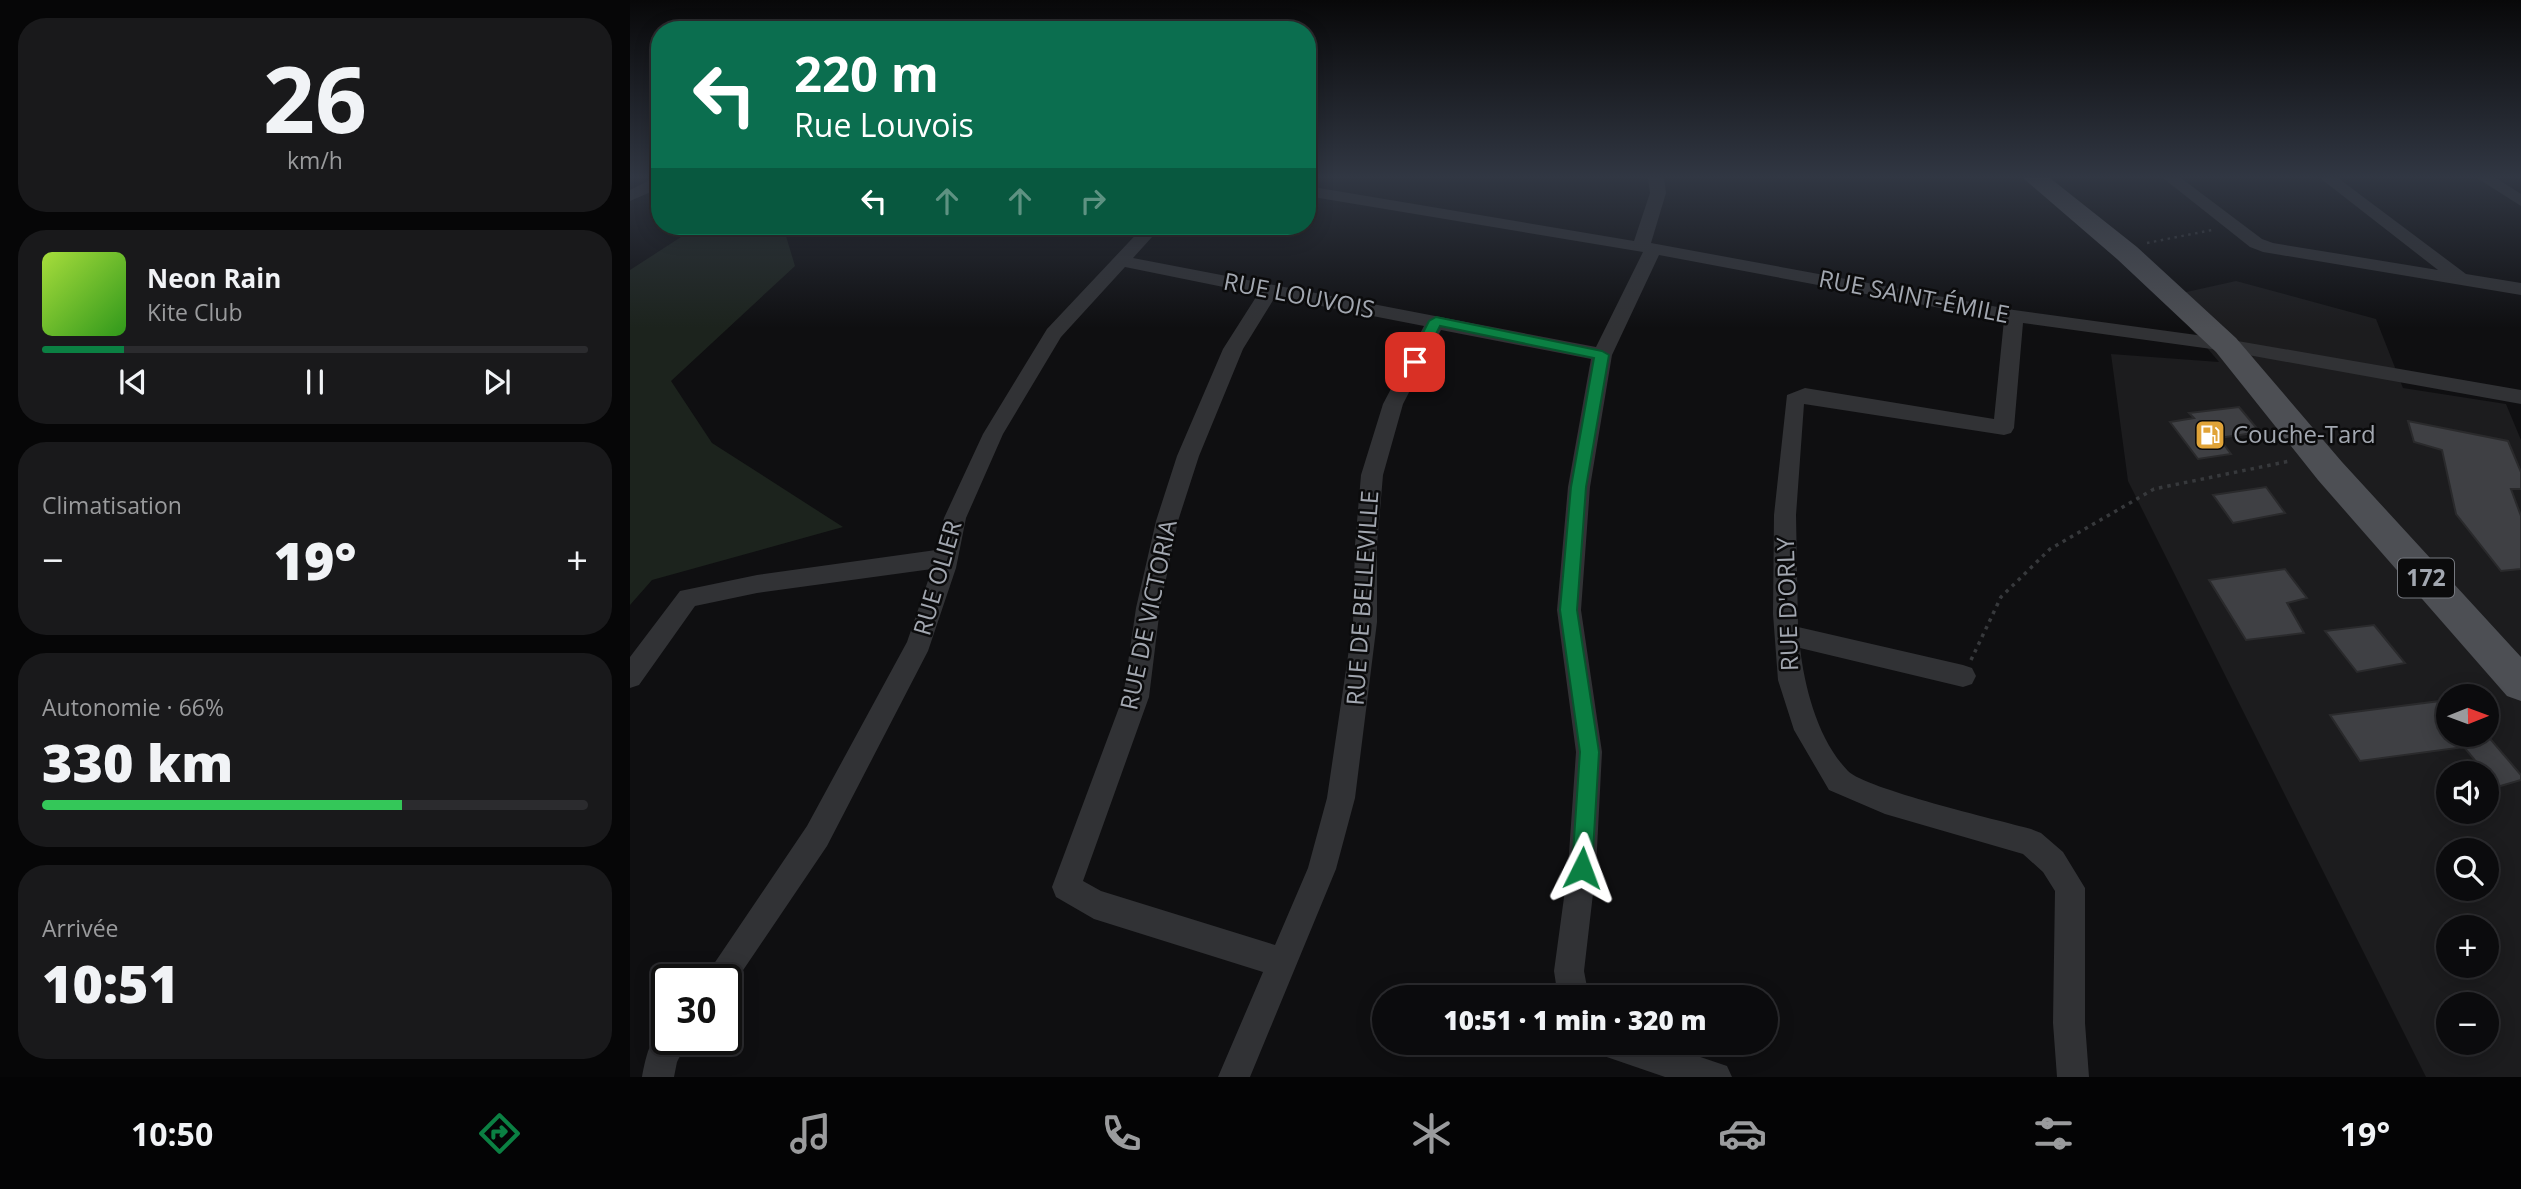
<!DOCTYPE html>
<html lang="fr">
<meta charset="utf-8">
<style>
body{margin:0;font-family:"Open Sans",sans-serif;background:#19191b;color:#f1f3f6;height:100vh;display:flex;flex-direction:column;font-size:26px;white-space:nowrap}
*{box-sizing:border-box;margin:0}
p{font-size:23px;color:#9a9b9d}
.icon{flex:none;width:38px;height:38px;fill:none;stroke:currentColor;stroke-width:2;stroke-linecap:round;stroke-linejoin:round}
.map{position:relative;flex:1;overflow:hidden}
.drawer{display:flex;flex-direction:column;gap:18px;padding:18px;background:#060607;width:630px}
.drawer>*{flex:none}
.banner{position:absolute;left:21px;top:21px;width:665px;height:214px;border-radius:28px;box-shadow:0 4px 18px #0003,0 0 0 2px #2b2b2e;background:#0b6e4f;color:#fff;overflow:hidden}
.needle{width:46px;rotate:89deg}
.controls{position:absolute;left:1806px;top:684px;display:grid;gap:14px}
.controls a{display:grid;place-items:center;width:63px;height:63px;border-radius:50%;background:#0b0b0d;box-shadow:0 4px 18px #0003,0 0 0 2px #2b2b2e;font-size:35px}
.speed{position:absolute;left:21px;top:964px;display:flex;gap:14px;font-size:35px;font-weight:700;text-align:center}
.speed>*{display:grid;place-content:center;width:91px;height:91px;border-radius:50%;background:#0b0b0d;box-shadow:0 4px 18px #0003,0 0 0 2px #2b2b2e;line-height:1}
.speed .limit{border:4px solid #111;border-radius:10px;background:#fff;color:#111}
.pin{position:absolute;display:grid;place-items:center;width:60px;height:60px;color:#fff;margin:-30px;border-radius:14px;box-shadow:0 4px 10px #0006}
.me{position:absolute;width:77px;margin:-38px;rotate:3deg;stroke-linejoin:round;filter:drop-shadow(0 0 5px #0008)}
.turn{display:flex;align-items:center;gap:24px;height:147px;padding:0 28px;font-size:32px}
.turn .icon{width:91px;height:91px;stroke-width:2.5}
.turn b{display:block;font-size:49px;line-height:60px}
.lanes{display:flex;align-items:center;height:66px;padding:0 28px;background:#0003;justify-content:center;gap:35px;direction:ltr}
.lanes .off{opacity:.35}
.big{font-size:52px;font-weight:800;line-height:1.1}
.drawer .widget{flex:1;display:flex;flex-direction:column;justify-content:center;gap:10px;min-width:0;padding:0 24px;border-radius:28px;background:#19191b}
.drawer .dial{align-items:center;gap:0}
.dial b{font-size:91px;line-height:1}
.song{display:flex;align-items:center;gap:21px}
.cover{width:84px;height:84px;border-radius:10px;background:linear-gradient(135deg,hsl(80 70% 55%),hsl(110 70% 35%))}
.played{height:7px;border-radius:4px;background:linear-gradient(90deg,#0b8043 15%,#2b2b2e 15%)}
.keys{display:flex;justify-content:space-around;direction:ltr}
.heat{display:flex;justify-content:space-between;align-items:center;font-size:38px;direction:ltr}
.charge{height:10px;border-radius:5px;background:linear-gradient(90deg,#34c759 66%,#2b2b2e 0)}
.trip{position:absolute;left:742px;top:985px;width:406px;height:70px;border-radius:35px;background:#0b0b0d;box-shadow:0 4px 18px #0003,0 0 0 2px #2b2b2e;font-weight:800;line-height:70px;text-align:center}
.tab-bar{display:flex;height:112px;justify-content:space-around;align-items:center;background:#040405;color:#9a9b9d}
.tab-bar .icon{width:49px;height:49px}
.tab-bar .active{color:#0b8043}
.tab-bar b{font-size:32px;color:#f1f3f6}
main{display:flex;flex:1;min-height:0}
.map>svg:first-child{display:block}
.built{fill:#1c1c1e;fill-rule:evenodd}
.green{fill:#1c231d}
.building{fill:#3f4044;stroke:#2a2a2c;stroke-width:2}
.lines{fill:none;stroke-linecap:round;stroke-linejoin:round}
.path-far1{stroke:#37393c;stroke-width:2.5;stroke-dasharray:2.5 4.5;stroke-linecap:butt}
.path{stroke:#37393c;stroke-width:3.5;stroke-dasharray:3.5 5;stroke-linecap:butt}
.street{fill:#313235;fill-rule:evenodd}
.primary{fill:#4d4f54;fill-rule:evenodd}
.route{fill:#0b8043;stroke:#07532c;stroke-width:2}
.labels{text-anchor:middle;stroke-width:5;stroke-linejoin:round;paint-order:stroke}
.shield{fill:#0b0b0c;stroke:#75787f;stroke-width:2}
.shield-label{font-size:23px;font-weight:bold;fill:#a2a7b0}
.street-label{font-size:24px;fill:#a2a7b0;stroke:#0b0b0c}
.poi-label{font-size:24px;fill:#a2a7b0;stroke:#0b0b0c;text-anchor:start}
</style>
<main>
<section class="drawer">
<div class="widget dial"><b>26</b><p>km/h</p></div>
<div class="widget">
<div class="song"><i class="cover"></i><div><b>Neon Rain</b><p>Kite Club</p></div></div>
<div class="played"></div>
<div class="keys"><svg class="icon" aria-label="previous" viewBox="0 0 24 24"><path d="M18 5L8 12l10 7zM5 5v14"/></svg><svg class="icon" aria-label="pause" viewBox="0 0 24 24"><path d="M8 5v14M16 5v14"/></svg><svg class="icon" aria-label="next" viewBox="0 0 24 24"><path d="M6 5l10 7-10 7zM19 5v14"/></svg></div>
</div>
<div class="widget"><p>Climatisation</p>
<div class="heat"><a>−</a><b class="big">19°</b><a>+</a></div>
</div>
<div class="widget"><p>Autonomie · 66%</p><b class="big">330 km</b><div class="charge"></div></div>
<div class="widget"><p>Arrivée</p><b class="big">10:51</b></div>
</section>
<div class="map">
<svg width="1891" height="1077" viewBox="0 0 1891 1077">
<rect width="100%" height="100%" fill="#0f0f11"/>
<path class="built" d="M 1606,281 L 1746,319 L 1773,388 L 1876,404 L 1891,440 L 1891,1077 L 1796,1077 L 1498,481 L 1481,354 L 1589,362 L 1534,297 ZM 1818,696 L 1857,696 L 1857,735 L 1818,735 ZM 1818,774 L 1857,774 L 1857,812 L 1818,812 ZM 1818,850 L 1857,850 L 1857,889 L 1818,889 ZM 1818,928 L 1857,928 L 1857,966 L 1818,966 ZM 1818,1004 L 1857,1004 L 1857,1043 L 1818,1043 Z"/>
<path class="green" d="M 68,226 L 153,226 L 165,266 L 41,381 L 82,443 L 213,527 L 22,580 L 0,605 L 0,270 Z"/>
<g class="building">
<path d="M 1609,407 L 1630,432 L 1589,438 L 1601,454 L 1568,459 L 1540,422 L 1564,418 L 1559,413 Z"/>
<path d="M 1778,421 L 1878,441 L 1891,472 L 1891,489 L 1881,489 L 1891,516 L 1891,569 L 1871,571 L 1826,514 L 1812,450 L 1784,442 Z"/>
<path d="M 1636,487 L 1655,513 L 1603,523 L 1583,495 Z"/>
<path d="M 1655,569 L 1677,598 L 1657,603 L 1674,633 L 1616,640 L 1579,580 Z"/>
<path d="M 1744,625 L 1775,663 L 1727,672 L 1695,631 Z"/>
<path d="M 1818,700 L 1818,735 L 1857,735 L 1891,775 L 1891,780 L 1867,787 L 1834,747 L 1730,761 L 1700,715 Z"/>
</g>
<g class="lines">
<path class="path-far1" d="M 1517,243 L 1582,230"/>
<path class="path" d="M 1341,660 L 1371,597 L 1420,549 L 1524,489 L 1660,461"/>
<g class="street">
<path d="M 24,178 L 30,178 L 30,188 L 0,201 L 0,190 Z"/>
<path d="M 1018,178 L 1034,178 L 1036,193 L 1021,243 L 1384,310 L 1596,339 L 1891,390 L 1891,404 L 1596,351 L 1393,323 L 1384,428 L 1381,433 L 1374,435 L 1174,404 L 1166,515 L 1168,627 L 1333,665 L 1342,668 L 1346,676 L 1342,684 L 1333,687 L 1170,648 C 1175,689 1188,740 1218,771 C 1236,789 1368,820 1401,829 L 1411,833 L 1433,852 L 1455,888 L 1455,1023 L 1459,1077 L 1427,1077 L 1423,1023 L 1425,891 L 1413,872 L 1393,854 L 1255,814 L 1199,790 L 1164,730 L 1148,680 L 1143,614 L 1144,515 L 1157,395 L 1175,388 L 1364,419 L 1374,320 L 1029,255 L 982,355 L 960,487 L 951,610 L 972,752 L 966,868 L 954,971 L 959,998 L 928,998 L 924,971 L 938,868 L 946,752 L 927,610 L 938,487 L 961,359 L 811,330 L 773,404 L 753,475 L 747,545 L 747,622 L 725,798 L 706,869 L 620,1077 L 588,1077 L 633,972 L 464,919 L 426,897 L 422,887 L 493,697 L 506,608 L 526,521 L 547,456 L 593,349 L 628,294 L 495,267 L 431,337 L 373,434 L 336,518 L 326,568 L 298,651 L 197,846 L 99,991 L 96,992 L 96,980 L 73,980 L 177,826 L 277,642 L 302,569 L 127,593 L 65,606 L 9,685 L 0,688 L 0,657 L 50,591 L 127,575 L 306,550 L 314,518 L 353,434 L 417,329 L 514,226 L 532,226 L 503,258 L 966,347 L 1013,252 L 677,196 L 677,186 L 1004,241 L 1020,193 ZM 645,297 L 794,326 L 753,404 L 731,475 L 725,545 L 723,622 L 697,798 L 678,868 L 645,945 L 471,891 L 453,881 L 519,697 L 530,608 L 548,521 L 569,456 L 613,349 Z"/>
<path d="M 1533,178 L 1551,178 L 1632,239 L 1643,243 L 1808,270 L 1690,178 L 1708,178 L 1836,274 L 1891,283 L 1891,295 L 1633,252 L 1620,247 Z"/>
<path d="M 1847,178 L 1866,178 L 1891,194 L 1891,206 Z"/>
<path d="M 37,1026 L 37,1040 L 58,1040 L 47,1062 L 44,1077 L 12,1077 C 15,1061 20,1033 37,1026 Z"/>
<path d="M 963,1043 L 1029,1043 L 1097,1066 L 1102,1077 L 1035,1077 L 968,1054 Z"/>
</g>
<path class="primary" d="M 1393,178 L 1420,178 L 1507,247 L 1606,338 L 1712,462 L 1891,657 L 1891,701 L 1877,696 L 1688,480 L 1586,352 L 1487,259 Z"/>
</g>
<linearGradient id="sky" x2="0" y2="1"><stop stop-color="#080809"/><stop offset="0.54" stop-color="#313743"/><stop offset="1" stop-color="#313743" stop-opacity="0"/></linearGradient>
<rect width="1891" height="328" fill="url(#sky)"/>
<path class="route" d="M 806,317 L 972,351 L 979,355 L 956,487 L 947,610 L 969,752 L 962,868 L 959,875 L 952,878 L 945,875 L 942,868 L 950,752 L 930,610 L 941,487 L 964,358 L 810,326 L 790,366 L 780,366 L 778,362 L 799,321 Z"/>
<defs>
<g id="fuel-square" transform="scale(1.575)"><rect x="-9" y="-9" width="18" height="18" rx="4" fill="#e0a338" stroke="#0b0b0c"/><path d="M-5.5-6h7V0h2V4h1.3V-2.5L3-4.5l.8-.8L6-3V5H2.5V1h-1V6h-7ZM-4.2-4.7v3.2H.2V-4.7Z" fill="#fff"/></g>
</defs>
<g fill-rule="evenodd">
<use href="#fuel-square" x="1580" y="435"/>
</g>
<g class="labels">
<rect class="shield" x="1768" y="558.5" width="56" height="39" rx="5"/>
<g class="shield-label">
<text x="1796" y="586">172</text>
</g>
<g class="street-label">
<text transform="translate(669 296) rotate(11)" y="8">RUE LOUVOIS</text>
<text transform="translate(1284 297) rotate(11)" y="8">RUE SAINT-ÉMILE</text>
<text transform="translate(308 578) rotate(-74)" y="8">RUE OLIER</text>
<text transform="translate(733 598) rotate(-86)" y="8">RUE DE BELLEVILLE</text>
<text transform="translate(1158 604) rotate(-92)" y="8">RUE D'ORLY</text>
<text transform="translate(519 615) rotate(-78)" y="8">RUE DE VICTORIA</text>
</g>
<g class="poi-label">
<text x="1603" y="443">Couche-Tard</text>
</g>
</g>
</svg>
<div class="controls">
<a><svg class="needle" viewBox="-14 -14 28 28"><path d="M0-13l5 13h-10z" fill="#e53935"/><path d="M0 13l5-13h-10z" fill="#9a9b9d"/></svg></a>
<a><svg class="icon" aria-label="sound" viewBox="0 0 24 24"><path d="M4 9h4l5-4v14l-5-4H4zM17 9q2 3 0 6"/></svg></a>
<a><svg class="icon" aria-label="search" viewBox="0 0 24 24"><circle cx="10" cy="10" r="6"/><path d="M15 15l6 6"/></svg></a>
<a>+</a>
<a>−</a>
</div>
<div class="speed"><div class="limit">30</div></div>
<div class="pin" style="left:785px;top:362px;background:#d93025"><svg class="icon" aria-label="arrive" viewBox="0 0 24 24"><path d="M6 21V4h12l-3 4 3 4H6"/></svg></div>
<svg class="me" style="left:952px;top:868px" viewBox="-20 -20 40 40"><path d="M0-17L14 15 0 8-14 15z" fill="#0b8043" stroke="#fff" stroke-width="4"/></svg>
<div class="trip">10:51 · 1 min · 320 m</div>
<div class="banner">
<div class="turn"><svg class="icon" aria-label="left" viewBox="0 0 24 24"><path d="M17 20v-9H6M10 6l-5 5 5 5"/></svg><div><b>220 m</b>Rue Louvois</div></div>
<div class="lanes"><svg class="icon" aria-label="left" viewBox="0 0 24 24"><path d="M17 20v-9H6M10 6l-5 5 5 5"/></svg><svg class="icon off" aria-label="ahead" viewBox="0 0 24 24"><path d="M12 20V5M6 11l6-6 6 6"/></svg><svg class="icon off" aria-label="ahead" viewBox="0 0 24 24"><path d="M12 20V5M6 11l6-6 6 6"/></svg><svg class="icon off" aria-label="right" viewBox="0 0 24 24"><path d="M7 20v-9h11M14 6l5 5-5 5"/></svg></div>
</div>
</div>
</main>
<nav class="tab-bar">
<b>10:50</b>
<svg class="icon active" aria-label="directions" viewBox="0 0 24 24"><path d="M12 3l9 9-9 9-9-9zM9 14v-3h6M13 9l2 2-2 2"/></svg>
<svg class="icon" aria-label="music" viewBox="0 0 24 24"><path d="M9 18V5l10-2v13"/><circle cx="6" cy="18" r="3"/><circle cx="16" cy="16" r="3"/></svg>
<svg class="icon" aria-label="phone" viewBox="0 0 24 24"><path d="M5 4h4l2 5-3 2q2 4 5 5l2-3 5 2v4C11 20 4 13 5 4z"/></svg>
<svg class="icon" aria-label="climate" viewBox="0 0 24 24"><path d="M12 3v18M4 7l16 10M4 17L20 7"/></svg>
<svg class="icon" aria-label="car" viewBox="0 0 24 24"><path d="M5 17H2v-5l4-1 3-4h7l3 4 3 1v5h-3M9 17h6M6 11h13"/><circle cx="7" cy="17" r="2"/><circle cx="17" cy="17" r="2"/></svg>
<svg class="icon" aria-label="filters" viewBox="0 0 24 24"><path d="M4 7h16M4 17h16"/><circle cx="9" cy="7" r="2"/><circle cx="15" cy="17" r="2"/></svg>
<b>19°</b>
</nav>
